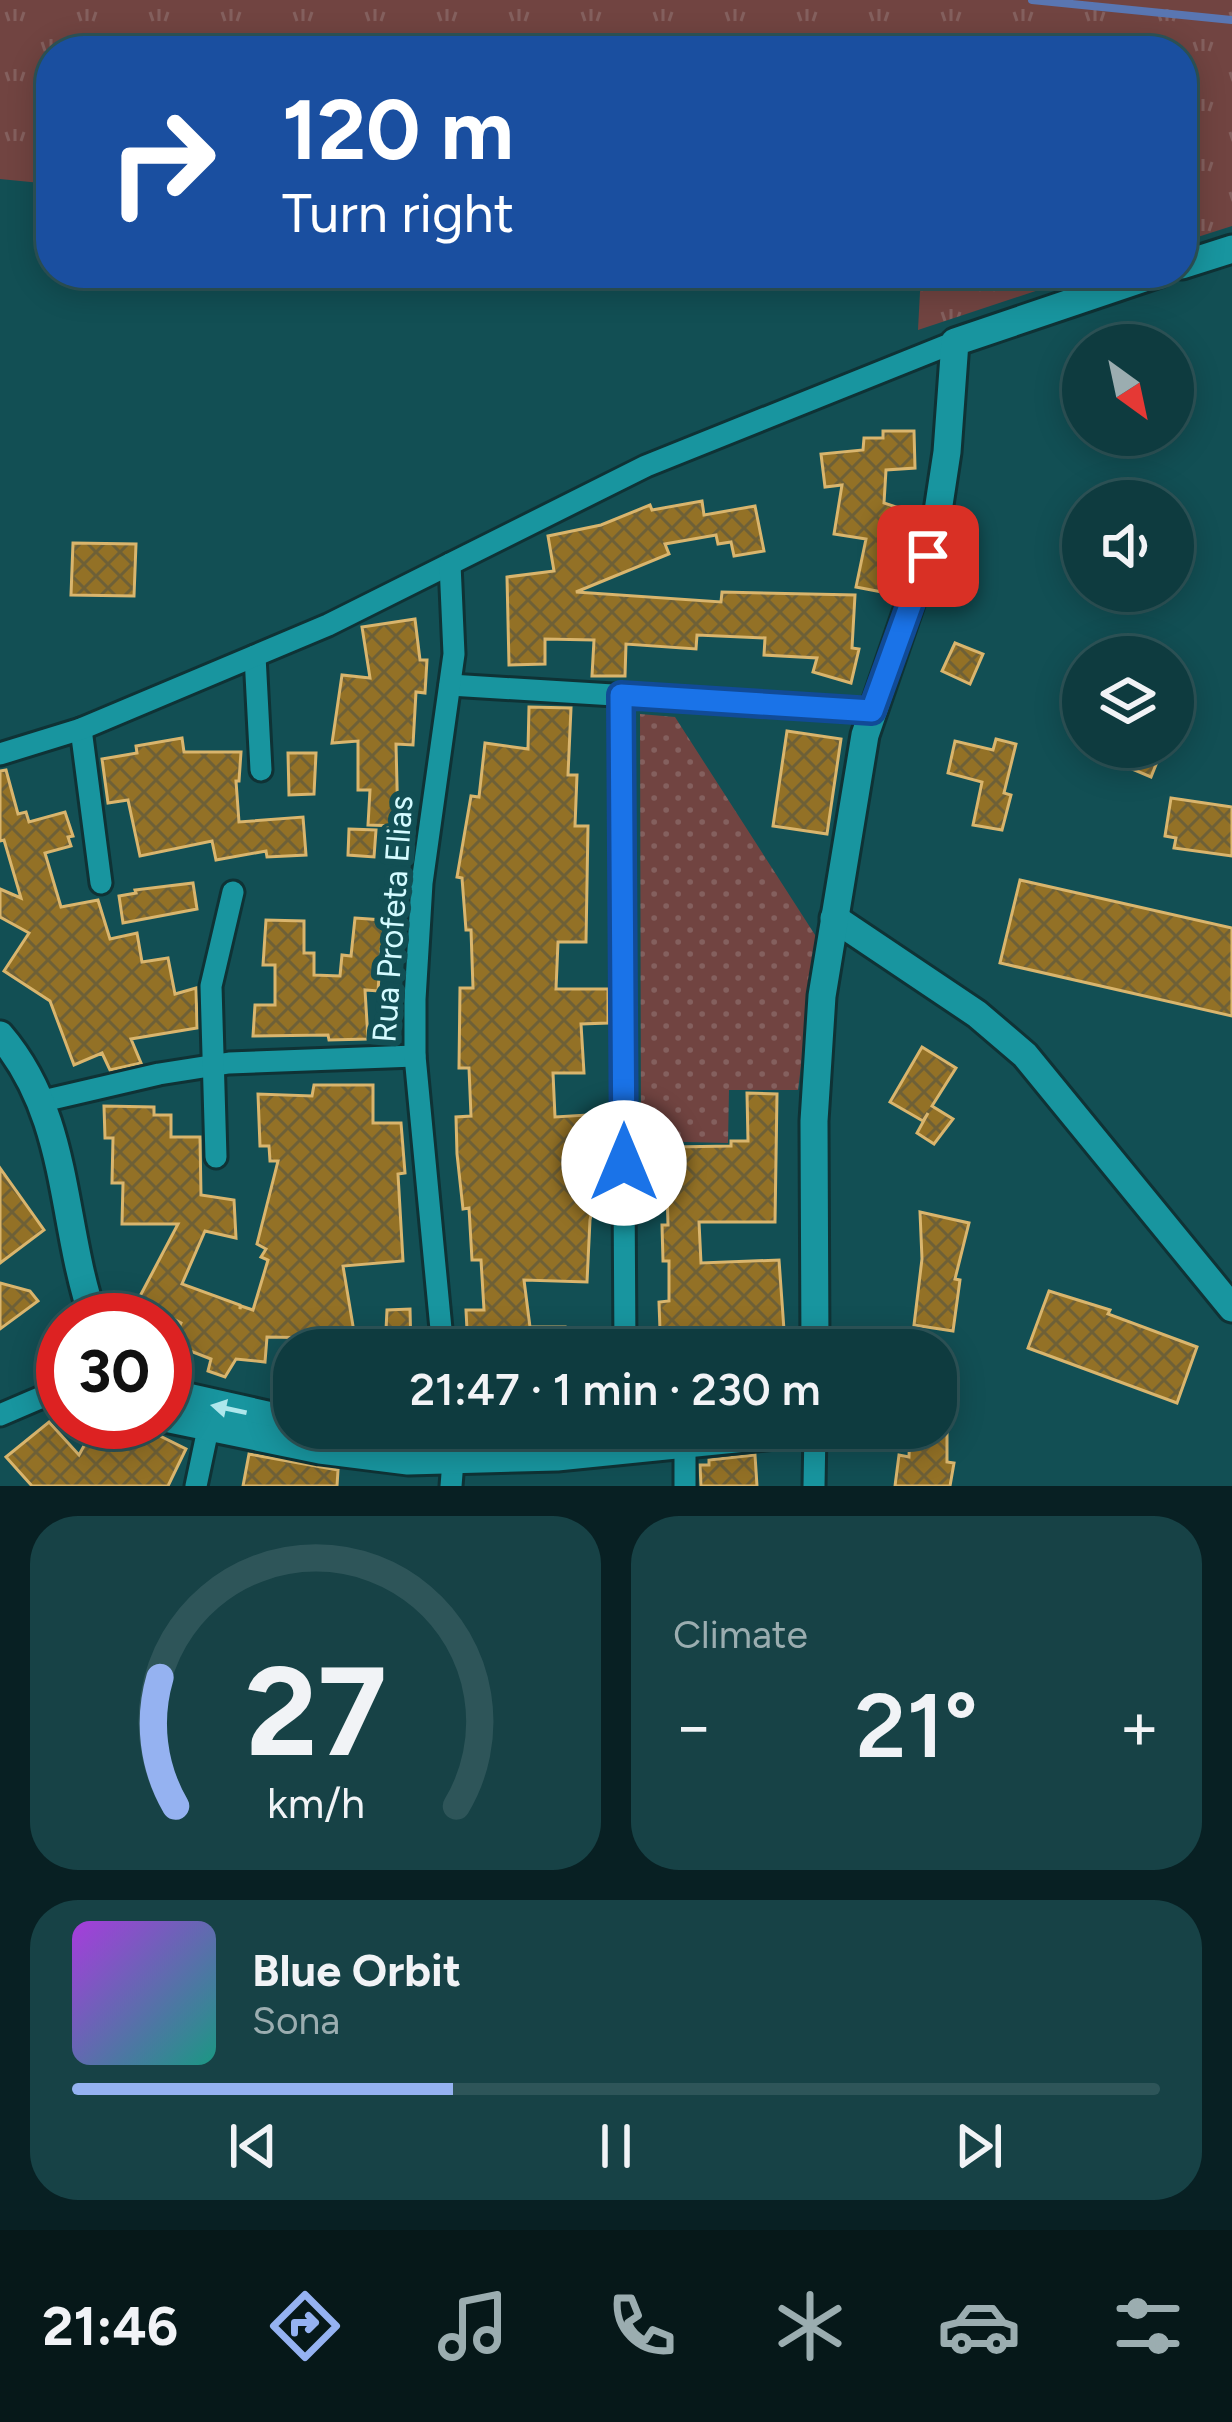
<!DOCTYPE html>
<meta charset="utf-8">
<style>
body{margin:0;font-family:Figtree,sans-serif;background:#174246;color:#f1f3f6;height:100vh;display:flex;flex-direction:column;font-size:45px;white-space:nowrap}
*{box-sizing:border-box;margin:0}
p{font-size:39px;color:#9badb0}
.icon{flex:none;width:66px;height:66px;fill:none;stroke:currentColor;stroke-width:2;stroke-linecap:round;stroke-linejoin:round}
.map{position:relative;height:1486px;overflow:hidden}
.sheet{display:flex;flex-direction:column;gap:30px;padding:30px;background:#082023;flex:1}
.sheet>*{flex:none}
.hud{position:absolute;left:36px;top:36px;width:1161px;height:252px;border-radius:48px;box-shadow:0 6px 30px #0003,0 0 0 3px #2e5559;background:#1a4fa0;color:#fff;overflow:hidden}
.needle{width:78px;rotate:147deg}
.buttons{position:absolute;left:1062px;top:324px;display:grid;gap:24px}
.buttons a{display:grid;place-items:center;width:132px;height:132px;border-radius:50%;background:#0e3b3f;box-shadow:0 6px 30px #0003,0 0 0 3px #2e5559;font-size:60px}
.speed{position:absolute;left:36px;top:1293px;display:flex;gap:24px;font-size:60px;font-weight:700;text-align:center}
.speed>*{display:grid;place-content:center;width:156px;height:156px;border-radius:50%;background:#0e3b3f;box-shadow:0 6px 30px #0003,0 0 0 3px #2e5559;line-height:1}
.speed .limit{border:18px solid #d22;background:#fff;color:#111}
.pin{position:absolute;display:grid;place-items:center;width:102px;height:102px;color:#fff;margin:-51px;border-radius:24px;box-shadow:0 6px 18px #0006}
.me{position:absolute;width:132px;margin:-66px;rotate:0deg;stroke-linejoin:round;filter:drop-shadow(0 0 9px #0008)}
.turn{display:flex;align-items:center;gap:42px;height:252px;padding:0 48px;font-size:54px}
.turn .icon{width:156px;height:156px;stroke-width:2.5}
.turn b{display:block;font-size:84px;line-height:102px}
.big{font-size:90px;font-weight:600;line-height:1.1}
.sheet .widget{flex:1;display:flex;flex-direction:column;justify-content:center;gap:18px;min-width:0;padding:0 42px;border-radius:48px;background:#174246}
.sheet .dial{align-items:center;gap:0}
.dial svg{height:312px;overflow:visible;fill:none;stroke:#2e5559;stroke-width:7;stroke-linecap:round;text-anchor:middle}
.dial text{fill:#f1f3f6;stroke:none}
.song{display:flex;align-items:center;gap:36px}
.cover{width:144px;height:144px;border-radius:18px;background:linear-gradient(135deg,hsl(280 70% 55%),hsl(170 70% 35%))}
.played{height:12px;border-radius:6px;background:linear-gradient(90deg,#95b2f1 35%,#2e5559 35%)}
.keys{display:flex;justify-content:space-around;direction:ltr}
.heat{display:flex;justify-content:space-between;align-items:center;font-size:66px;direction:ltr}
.sheet .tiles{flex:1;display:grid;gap:30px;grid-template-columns:1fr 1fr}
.widget:last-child{grid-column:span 2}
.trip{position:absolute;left:273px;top:1329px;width:684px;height:120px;border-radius:48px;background:#0e3b3f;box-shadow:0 6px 30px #0003,0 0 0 3px #2e5559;font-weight:600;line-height:120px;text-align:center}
.tab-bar{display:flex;height:192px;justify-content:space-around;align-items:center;background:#061819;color:#9badb0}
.tab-bar .icon{width:84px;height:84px}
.tab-bar .on{color:#95b2f1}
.tab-bar b{font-size:54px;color:#f1f3f6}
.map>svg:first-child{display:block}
.grass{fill:url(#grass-tufts)}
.park{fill:url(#park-dots)}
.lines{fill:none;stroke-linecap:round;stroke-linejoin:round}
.stream{stroke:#5976b2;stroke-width:8}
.building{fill:url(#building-cross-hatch);stroke:#d9b56d;stroke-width:3}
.minor-casing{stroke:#0f3235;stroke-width:27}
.tertiary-casing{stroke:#0f3235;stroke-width:33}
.minor{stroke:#18959f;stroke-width:21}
.tertiary{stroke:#18959f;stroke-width:27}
.oneway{fill:#aee7ec}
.route-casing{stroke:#114b97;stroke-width:30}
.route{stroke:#1a73e8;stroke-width:21}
.labels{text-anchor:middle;stroke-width:12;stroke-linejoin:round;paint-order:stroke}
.street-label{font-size:33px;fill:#d4fbff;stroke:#124f54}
</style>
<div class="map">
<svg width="1232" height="1486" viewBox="0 0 1232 1486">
<defs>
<pattern id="grass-tufts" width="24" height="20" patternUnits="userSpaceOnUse" patternTransform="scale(3)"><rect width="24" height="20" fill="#714441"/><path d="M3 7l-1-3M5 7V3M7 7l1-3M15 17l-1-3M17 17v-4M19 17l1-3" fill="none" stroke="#84605e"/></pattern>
<pattern id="park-dots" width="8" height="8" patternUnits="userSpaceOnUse" patternTransform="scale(3)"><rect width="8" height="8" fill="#714441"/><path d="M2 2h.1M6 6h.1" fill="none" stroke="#84605e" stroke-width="1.8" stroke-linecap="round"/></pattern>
<pattern id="building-cross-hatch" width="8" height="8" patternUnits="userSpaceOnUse" patternTransform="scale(3)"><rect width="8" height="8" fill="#937126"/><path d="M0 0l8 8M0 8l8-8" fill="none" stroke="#6e6037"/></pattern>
</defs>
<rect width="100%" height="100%" fill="#124f54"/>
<g class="grass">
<path d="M 0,0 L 1232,0 L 1232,226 L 1182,242 L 1182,51 L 51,51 L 51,184 L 0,179 Z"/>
<path d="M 921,273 L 1090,273 L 918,330 Z"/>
</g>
<path class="park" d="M 640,714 L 675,717 L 817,938 L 798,1090 L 729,1090 L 728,1143 L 641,1141 Z"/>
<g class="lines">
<path class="stream" d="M 1032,0 L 1232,20"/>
</g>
<g class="building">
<path d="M 883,431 L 914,431 L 915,468 L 886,470 L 884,503 L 914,513 L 895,568 L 898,568 L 893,591 L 883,589 L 882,592 L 856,587 L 866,539 L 834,534 L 842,485 L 825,487 L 821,454 L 863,450 L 864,438 L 883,438 Z"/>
<path d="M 702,501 L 704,515 L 755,506 L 764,551 L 734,556 L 731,542 L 718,544 L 716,535 L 665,544 L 669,554 L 576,592 L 721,602 L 722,592 L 855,595 L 852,648 L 859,649 L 851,683 L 813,672 L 817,658 L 764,655 L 765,638 L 697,635 L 696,649 L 626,644 L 625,676 L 592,676 L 594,640 L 545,639 L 545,664 L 509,665 L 507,577 L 554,571 L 548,536 L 601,525 L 650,505 L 652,510 Z"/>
<path d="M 73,543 L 136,544 L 134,596 L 71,595 Z"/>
<path d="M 415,619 L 420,660 L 427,660 L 425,693 L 416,692 L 413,745 L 396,744 L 398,826 L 368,825 L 370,790 L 358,790 L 358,741 L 332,743 L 342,675 L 370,678 L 362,627 Z"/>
<path d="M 955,643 L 983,654 L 970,684 L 942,671 Z"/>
<path d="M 529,707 L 571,708 L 568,775 L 577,775 L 575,826 L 588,826 L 586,942 L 558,942 L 556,989 L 608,989 L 608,1023 L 581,1024 L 584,1073 L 553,1073 L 555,1117 L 587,1115 L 595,1198 L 590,1220 L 587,1282 L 524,1280 L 530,1327 L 565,1327 L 564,1350 L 468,1350 L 466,1310 L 484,1310 L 481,1260 L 472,1260 L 469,1208 L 463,1209 L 457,1154 L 456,1117 L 471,1116 L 469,1068 L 459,1068 L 460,988 L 473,988 L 471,930 L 466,930 L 462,878 L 457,877 L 471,796 L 479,797 L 485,743 L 528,749 Z"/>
<path d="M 787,731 L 841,739 L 827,834 L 773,826 Z"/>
<path d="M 182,738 L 184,752 L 241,752 L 239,781 L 236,781 L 239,822 L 303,817 L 306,855 L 267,857 L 266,851 L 216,860 L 212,841 L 140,856 L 128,800 L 108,803 L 102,759 L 137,753 L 136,746 Z"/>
<path d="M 996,739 L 1016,744 L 1004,793 L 1011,795 L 1002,830 L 973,825 L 982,782 L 948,773 L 955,741 L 993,750 Z"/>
<path d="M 1080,747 L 1163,747 L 1151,777 Z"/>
<path d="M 288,753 L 316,753 L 314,794 L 289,795 Z"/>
<path d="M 6,770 L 18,814 L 26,812 L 29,822 L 65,812 L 73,836 L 68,837 L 71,846 L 45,853 L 61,907 L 98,900 L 110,939 L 137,933 L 142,962 L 168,958 L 175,994 L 196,988 L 197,1028 L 131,1039 L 141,1063 L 110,1070 L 102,1053 L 74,1065 L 50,1001 L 4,971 L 29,933 L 0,917 L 0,889 L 21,898 L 4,840 L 0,841 L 0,771 Z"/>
<path d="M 1171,798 L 1232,807 L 1232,856 L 1174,848 L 1176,838 L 1165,836 Z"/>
<path d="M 349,829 L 376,830 L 374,857 L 348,855 Z"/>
<path d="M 1020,880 L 1232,928 L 1232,1016 L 1000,963 Z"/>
<path d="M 193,883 L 197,909 L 123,923 L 119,896 L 136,893 L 135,890 Z"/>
<path d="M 355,918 L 397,921 L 395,949 L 381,948 L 378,991 L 365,990 L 368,1039 L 329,1040 L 328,1035 L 253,1036 L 255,1005 L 275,1005 L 275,965 L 263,965 L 266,920 L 304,921 L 304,953 L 314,953 L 314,975 L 340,976 L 342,955 L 351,956 Z"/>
<path d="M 922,1047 L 956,1068 L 932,1106 L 953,1119 L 934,1144 L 917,1133 L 928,1113 L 923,1121 L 890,1102 Z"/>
<path d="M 314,1085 L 373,1085 L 373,1123 L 401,1123 L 405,1173 L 398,1174 L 403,1261 L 343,1266 L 357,1350 L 321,1350 L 321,1338 L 267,1337 L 265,1362 L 236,1359 L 225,1377 L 208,1371 L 211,1359 L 172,1344 L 181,1323 L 138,1300 L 178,1224 L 122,1224 L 123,1183 L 112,1183 L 113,1138 L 105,1138 L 104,1106 L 154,1107 L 154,1115 L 171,1115 L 171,1137 L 200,1137 L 201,1195 L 234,1200 L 236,1238 L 205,1231 L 182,1284 L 240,1305 L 240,1309 L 241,1306 L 253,1310 L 268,1260 L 261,1257 L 266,1249 L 257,1244 L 278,1161 L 270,1161 L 269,1146 L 260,1146 L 258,1094 L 312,1096 Z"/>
<path d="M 747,1093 L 777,1094 L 775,1222 L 699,1222 L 701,1263 L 779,1260 L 784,1330 L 756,1330 L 757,1350 L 667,1350 L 667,1329 L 660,1330 L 659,1302 L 669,1301 L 669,1261 L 663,1261 L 662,1225 L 668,1225 L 667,1191 L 674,1191 L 673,1147 L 731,1146 L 731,1141 L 748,1141 Z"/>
<path d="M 0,1168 L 44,1230 L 0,1263 Z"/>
<path d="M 920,1212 L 969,1223 L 955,1279 L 960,1280 L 953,1331 L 914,1325 L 922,1259 Z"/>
<path d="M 0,1283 L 30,1291 L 38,1301 L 0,1329 Z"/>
<path d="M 1049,1291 L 1110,1310 L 1108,1314 L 1197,1347 L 1177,1403 L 1028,1348 Z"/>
<path d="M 410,1309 L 411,1350 L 385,1350 L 387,1310 Z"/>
<path d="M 49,1422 L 79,1455 L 97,1422 L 117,1422 L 143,1436 L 146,1429 L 186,1449 L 168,1486 L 32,1486 L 6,1457 Z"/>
<path d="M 910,1428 L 947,1428 L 947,1462 L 954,1463 L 950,1486 L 895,1486 L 899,1455 L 909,1457 Z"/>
<path d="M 249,1454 L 338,1470 L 337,1486 L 243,1486 Z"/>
<path d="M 755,1455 L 757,1486 L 701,1486 L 700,1465 L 709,1465 L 709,1460 Z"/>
</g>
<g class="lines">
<g class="minor-casing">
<g id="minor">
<path d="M 255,656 L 261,770"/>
<path d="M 450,685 L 872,711"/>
<path d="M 621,695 L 625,1350"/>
<path d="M 81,729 L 101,883"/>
<path d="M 0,754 L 81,729 L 328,625 L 646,466 L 955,342"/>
<path d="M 43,1101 L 159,1074 L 229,1063 L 415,1056"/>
<path d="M 216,1157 L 211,986 L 233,892"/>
<path d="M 443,1350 L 415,1056 L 415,999 L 422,883 L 454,654 L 450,564"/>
<path d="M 0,1415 L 63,1388"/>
<path d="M 196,1486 L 208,1429"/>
<path d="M 451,1486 L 453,1461"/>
<path d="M 685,1486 L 685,1444"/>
<path d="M 814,1486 L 815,1431"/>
</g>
</g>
<g class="tertiary-casing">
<g id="tertiary">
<path d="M 1182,265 L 1232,249"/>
<path d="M 834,918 L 977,1014 L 1025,1055 L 1232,1308"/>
<path d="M 0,1035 C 71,1118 60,1223 94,1320"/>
<path d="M 815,1350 L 814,1121 L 822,996 L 865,735 L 935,531 L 947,452 L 955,342 L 1159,273"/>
<path d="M 165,1392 L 294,1421"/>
<path d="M 165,1418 L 320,1450 L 408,1461 L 557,1457 L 815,1431 L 815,1428"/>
<path d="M 333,1428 C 419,1441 507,1435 593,1428"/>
</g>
</g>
<use href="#minor" class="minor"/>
<use href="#tertiary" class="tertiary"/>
</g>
<defs><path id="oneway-solid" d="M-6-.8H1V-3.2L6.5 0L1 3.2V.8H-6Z" transform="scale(3)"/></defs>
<use class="oneway" href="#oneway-solid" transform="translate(229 1409) rotate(-168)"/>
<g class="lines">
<g class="route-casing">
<path id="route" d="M 624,1163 L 621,695 L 872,711 L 928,556"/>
</g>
<use href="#route" class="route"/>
</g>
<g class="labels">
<g class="street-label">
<text transform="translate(392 919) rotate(-86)" y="12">Rua Profeta Elias</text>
</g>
</g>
</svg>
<div class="buttons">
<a><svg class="needle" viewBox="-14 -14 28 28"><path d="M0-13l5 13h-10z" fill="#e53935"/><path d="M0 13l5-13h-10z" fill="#9badb0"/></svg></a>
<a><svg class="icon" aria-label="sound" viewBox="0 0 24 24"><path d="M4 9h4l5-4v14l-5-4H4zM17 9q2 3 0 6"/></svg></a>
<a><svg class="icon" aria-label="layers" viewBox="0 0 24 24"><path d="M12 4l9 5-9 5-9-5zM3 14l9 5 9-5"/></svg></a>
</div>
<div class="speed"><div class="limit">30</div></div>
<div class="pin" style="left:928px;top:556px;background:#d93025"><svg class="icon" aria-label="arrive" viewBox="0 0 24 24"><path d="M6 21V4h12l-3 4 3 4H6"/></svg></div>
<svg class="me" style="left:624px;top:1163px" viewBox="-20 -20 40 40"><circle r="19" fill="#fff"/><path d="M0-13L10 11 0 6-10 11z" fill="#1a73e8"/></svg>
<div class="trip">21:47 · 1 min · 230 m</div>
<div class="hud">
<div class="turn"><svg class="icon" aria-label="right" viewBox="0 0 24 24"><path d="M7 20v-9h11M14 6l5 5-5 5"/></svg><div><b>120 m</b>Turn right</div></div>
</div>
</div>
<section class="sheet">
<div class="tiles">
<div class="widget dial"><svg viewBox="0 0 100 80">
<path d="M14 69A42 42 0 1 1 86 69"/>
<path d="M14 69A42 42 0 0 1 10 36" stroke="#95b2f1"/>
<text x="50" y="56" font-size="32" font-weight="700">27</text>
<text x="50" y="72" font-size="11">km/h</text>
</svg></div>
<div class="widget"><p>Climate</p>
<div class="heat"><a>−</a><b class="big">21°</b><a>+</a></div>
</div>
<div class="widget">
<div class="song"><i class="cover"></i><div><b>Blue Orbit</b><p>Sona</p></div></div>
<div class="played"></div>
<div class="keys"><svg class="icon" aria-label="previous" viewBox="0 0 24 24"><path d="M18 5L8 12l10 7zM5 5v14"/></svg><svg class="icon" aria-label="pause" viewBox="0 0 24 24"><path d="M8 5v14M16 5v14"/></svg><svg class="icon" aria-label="next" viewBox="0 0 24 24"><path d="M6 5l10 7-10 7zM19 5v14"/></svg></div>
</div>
</div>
</section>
<nav class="tab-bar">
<b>21:46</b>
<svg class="icon on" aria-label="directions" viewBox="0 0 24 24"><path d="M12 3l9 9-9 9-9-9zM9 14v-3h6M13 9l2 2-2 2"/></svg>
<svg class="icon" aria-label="music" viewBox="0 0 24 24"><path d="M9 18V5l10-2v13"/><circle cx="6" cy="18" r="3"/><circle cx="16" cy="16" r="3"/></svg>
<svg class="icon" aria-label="phone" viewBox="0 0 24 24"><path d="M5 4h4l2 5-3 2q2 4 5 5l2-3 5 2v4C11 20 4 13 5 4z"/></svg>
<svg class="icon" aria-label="climate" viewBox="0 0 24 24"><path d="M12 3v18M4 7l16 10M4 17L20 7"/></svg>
<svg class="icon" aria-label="car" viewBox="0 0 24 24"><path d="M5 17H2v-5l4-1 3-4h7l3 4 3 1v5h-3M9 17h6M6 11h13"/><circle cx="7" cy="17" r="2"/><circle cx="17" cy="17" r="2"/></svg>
<svg class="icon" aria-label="filters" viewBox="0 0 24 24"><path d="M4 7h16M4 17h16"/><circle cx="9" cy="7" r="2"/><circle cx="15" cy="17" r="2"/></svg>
</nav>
